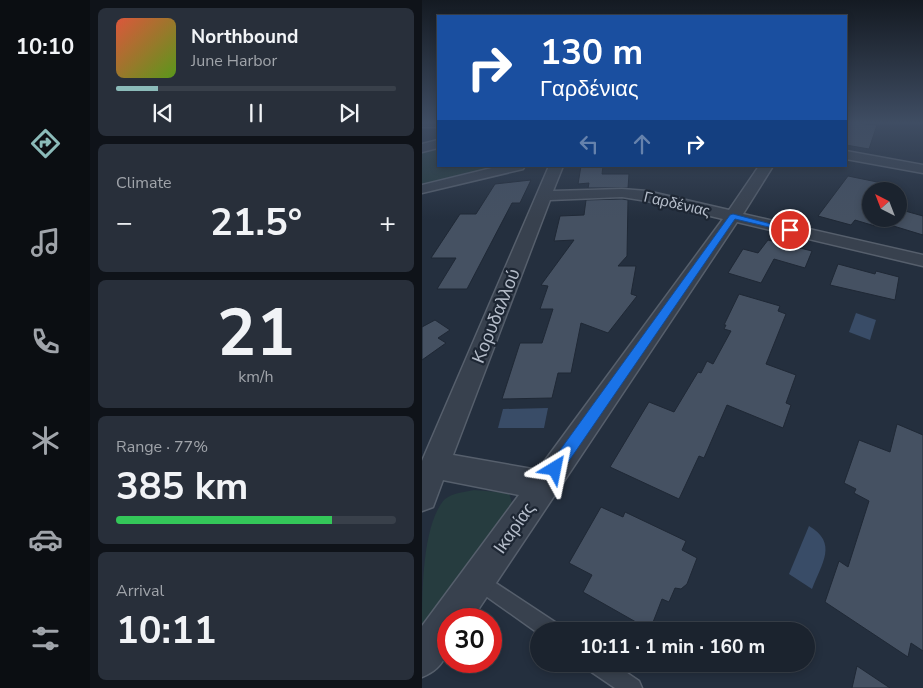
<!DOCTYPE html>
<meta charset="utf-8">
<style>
body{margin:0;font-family:"Nunito Sans",sans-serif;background:#282f3a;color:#f1f3f6;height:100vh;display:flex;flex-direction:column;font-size:19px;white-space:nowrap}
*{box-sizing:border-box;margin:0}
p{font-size:16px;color:#a0a4aa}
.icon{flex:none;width:28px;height:28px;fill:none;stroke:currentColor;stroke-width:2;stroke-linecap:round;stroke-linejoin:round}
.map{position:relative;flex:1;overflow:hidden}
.sheet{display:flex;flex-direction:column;gap:8px;padding:8px;background:#0f1319;width:332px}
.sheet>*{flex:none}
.hud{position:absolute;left:15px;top:15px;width:410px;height:152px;border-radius:0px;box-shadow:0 2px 8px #0003,0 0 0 1px #39404a;background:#1a4fa0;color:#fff;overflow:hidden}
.needle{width:32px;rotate:318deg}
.fabs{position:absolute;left:440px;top:182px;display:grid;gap:10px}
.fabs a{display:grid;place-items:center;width:45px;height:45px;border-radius:50%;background:#1b232e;box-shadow:0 2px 8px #0003,0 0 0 1px #39404a;font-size:25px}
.speed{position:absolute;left:15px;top:608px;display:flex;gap:10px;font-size:25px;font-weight:700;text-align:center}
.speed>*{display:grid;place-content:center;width:65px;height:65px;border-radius:50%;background:#1b232e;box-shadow:0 2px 8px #0003,0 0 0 1px #39404a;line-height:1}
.speed .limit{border:8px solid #d22;background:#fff;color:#111}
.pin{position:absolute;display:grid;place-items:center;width:42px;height:42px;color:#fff;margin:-21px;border:2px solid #fff;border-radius:50%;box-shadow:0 1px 5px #0007}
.me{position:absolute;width:55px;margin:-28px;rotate:35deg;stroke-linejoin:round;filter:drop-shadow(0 0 4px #0008)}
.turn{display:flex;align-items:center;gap:18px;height:105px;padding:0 20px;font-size:22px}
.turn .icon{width:65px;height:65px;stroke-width:2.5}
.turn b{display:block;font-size:35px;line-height:42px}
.lanes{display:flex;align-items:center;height:48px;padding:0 20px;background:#0003;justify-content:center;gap:25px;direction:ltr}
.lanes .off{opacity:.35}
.big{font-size:38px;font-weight:700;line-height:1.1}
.sheet .tile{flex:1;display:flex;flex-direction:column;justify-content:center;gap:8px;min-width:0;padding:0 18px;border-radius:8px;background:#282f3a}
.sheet .dial{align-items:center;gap:0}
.dial b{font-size:65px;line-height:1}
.song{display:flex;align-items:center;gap:15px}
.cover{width:60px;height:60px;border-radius:8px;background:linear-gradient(135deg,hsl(10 70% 55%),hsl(90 70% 35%))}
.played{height:5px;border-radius:2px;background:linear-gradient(90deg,#8bbbb9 15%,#39404a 15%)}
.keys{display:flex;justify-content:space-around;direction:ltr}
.heat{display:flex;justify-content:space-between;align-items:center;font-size:28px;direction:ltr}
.charge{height:8px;border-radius:4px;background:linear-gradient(90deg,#34c759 77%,#39404a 0)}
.trip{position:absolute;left:108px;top:622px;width:285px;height:50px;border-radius:25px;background:#1b232e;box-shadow:0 2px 8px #0003,0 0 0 1px #39404a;font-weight:700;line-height:50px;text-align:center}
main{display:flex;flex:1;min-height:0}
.tab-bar{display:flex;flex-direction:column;width:90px;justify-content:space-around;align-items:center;background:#0b0e12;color:#a0a4aa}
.tab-bar .icon{width:35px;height:35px}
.tab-bar .current{color:#8bbbb9}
.tab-bar b{font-size:22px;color:#f1f3f6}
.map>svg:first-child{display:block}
.green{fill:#263c3f}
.water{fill:#394c67}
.building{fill:#455162;stroke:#1f2835}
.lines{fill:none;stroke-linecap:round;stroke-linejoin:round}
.service-casing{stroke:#565f6c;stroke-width:3}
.minor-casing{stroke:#565f6c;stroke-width:3}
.service{fill:#38414e;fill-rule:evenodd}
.minor{fill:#38414e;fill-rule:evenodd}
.route{fill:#1a73e8;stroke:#114b97}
.labels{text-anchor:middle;stroke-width:4.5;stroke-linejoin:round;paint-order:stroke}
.far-street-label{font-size:15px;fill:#b4bcc9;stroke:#1d2633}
.street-label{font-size:18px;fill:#b4bcc9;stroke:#1d2633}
</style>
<main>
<nav class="tab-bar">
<b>10:10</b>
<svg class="icon current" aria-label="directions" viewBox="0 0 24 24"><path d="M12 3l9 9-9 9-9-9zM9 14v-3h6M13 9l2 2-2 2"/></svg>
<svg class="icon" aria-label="music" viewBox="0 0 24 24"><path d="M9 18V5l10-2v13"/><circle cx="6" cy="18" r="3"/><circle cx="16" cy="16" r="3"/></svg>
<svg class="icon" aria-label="phone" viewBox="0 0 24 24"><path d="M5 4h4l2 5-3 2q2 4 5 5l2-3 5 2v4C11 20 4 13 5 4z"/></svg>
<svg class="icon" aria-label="climate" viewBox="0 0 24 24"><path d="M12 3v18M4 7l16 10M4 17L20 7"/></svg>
<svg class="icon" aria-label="car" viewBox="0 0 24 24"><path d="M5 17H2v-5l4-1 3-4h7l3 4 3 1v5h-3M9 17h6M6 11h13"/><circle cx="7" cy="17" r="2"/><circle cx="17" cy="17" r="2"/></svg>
<svg class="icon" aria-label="filters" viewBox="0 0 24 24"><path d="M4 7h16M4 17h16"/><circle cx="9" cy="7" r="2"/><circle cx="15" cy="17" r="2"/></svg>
</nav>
<section class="sheet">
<div class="tile">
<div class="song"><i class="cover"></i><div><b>Northbound</b><p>June Harbor</p></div></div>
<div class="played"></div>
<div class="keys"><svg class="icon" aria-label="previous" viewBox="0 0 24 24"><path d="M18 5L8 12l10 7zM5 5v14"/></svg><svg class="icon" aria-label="pause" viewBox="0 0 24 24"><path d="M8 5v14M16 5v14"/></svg><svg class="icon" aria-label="next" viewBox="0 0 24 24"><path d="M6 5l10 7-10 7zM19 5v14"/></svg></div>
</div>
<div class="tile"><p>Climate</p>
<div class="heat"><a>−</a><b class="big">21.5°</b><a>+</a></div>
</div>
<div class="tile dial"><b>21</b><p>km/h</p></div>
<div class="tile"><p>Range · 77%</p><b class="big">385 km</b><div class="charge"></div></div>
<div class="tile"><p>Arrival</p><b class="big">10:11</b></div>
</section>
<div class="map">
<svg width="501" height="688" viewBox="0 0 501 688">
<rect width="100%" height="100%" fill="#242f3e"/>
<g class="green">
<path d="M 16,146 L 16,166 L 79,166 L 0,185 L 0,150 Z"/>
<path d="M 52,490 L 87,493 L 90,503 L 0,629 C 0,595 0,523 23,499 C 31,493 42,492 52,490 Z"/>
</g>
<g class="water">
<path d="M 434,313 L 454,320 L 448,340 L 427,332 Z"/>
<path d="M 126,408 L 122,428 L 76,428 L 81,409 Z"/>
<path d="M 387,526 C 416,543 400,563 390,589 L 367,574 Z"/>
</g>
<g class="building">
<path d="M 424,122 L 455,125 L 447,149 L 424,145 Z"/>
<path d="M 159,166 L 181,166 L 180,174 L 207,174 L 206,188 L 166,188 L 167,183 L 156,184 Z"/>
<path d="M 426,176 L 465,184 L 462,191 L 449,191 L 449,219 L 476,219 L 476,209 L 501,216 L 501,235 L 455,221 L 453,226 L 433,220 L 429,225 L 396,216 Z"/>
<path d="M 109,180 L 98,203 L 90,203 L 45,289 L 15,289 L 34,258 L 9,258 L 38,214 L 54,214 L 73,184 Z"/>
<path d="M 200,199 L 206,200 L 205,256 L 196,266 L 214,266 L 209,294 L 215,296 L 186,333 L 159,323 L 149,373 L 136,373 L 130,398 L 80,399 L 98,343 L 120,343 L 131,309 L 118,309 L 126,286 L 119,285 L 152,240 L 132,241 L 138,216 L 162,215 L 164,200 Z"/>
<path d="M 346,240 L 390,251 L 383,268 L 352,259 L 339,283 L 306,273 L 321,249 L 336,253 Z"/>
<path d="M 416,264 L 453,274 L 454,271 L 477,277 L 473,300 L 408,285 Z"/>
<path d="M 317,294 L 358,306 L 356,311 L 364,314 L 344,364 L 374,375 L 364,403 L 369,405 L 361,428 L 305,405 L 282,458 L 277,456 L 257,499 L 188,467 L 227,402 L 252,412 L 276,372 L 279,373 L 285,361 L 291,364 L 309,331 L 302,329 L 304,325 L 302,325 Z"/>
<path d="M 13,320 L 28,330 L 16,338 L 24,343 L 0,360 L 0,327 Z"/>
<path d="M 475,424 L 501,435 L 501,651 L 489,643 L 486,657 L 403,602 L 417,561 L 426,567 L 447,501 L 432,493 L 434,489 L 422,483 L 437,440 L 468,452 Z"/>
<path d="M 179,507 L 201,517 L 203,512 L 264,541 L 260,550 L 275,558 L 265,584 L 259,589 L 253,588 L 247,602 L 240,599 L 228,630 L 161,592 L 170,575 L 147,563 Z"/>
<path d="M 435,666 L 468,688 L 430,688 Z"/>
</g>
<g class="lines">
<g class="service-casing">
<g id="service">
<path d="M 57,572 L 136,624 L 138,631 L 116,631 L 116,633 L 51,587 L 48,581 L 51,575 Z"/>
<path d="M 165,664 L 192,664 L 217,681 L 220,688 L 193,688 L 168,671 Z"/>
</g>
</g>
<g class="minor-casing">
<g id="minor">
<rect x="0" y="122" width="16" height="5"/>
<path d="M 16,140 L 16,148 L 0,152 L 0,144 Z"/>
<path d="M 424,151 L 501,165 L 501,173 L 424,159 Z"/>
<path d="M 78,166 L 103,166 L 101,169 L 0,193 L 0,185 Z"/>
<path d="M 127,166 L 141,166 L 131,191 L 200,189 L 225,191 L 307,210 L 337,166 L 351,166 L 321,214 L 501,255 L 501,266 L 315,222 L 50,619 L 26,619 C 26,646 29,665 0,677 L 0,626 L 97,495 L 21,480 L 11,507 L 0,511 L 0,461 ZM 200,197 L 225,201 L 301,219 L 116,470 L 31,455 L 128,200 Z"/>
</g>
</g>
<use href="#service" class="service"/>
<use href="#minor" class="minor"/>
</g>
<linearGradient id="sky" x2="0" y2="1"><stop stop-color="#141a22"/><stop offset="0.56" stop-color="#3f4d63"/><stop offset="1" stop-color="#3f4d63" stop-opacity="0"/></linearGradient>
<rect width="501" height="219" fill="url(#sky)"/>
<path class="route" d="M 311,214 L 372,230 L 368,232 L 313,219 L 138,474 L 133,476 L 128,474 L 126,469 L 128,464 L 308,215 Z"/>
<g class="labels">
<g class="far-street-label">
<text transform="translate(255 204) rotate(13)" y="5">Γαρδένιας</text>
</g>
<g class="street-label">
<text transform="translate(74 316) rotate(-68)" y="6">Κορυδαλλού</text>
<text transform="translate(92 528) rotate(-55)" y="6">Ικαρίας</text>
</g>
</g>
</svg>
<div class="fabs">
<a><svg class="needle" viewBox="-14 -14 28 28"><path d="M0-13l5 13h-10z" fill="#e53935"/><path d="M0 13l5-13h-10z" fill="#a0a4aa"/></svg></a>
</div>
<div class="speed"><div class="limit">30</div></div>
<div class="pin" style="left:368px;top:230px;background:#d93025"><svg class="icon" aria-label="arrive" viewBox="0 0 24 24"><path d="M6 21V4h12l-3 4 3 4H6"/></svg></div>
<svg class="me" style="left:133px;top:469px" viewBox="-20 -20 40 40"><path d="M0-17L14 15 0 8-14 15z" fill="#1a73e8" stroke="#fff" stroke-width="4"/></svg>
<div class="trip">10:11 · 1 min · 160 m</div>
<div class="hud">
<div class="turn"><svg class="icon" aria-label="right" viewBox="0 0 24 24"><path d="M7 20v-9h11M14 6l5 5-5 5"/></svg><div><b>130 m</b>Γαρδένιας</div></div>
<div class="lanes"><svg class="icon off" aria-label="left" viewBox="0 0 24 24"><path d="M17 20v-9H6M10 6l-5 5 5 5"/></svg><svg class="icon off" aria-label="ahead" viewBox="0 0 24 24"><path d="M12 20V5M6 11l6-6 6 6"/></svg><svg class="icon" aria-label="right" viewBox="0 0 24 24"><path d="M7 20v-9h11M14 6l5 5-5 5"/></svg></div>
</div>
</div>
</main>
